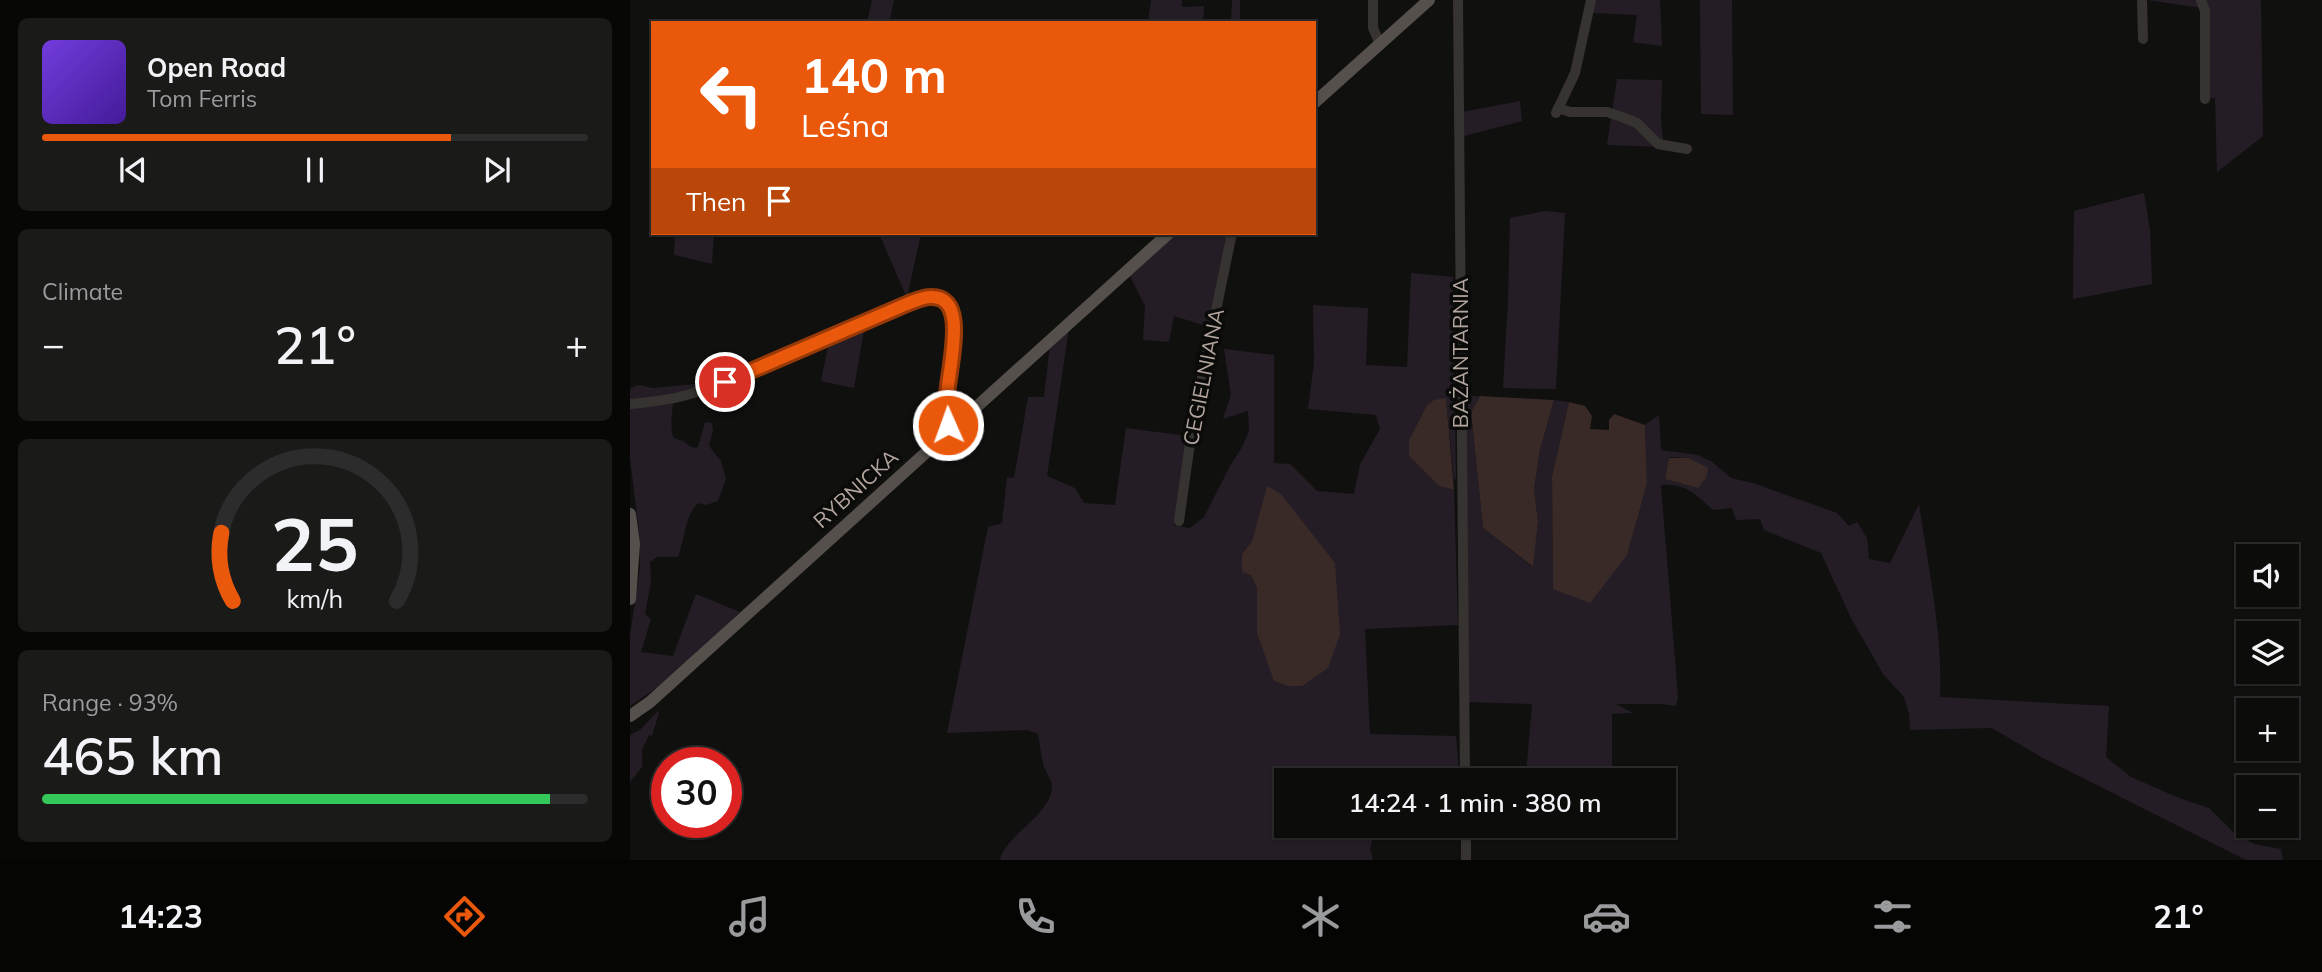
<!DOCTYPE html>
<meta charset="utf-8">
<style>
body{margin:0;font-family:Mulish,sans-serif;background:#1a1a19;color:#f1f3f6;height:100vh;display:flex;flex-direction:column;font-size:26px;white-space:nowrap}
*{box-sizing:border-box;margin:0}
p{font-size:23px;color:#9a9b9d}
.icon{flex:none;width:38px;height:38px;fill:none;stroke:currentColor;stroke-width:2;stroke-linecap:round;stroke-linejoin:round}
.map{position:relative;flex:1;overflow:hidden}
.sheet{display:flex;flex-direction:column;gap:18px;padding:18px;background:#070706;width:630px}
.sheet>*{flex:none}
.hud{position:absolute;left:21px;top:21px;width:665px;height:214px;border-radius:0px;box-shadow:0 2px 5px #0004,0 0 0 2px #2c2c2c;background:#ea580c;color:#fff;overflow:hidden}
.controls{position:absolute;left:1606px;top:544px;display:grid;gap:14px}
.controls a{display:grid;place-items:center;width:63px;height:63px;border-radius:0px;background:#0c0c0b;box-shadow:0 2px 5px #0004,0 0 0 2px #2c2c2c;font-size:35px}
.speed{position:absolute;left:21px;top:747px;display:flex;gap:14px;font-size:35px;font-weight:700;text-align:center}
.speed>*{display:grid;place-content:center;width:91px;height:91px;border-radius:50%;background:#0c0c0b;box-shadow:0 2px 5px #0004,0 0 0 2px #2c2c2c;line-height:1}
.speed .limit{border:10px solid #d22;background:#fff;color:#111}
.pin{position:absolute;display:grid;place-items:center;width:60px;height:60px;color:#fff;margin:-30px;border:4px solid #fff;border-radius:50%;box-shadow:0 2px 7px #0007}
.me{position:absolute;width:77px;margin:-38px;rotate:358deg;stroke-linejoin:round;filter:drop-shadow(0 0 5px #0008)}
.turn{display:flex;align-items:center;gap:24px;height:147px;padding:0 35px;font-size:32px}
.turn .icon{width:91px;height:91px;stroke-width:2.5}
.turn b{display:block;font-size:49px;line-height:60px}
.then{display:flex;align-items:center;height:66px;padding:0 35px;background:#0003;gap:14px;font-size:26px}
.big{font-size:52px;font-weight:600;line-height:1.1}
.sheet .tile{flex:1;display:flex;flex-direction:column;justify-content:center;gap:10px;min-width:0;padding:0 24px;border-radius:10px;background:#1a1a19}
.sheet .dial{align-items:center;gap:0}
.dial svg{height:182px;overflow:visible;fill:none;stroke:#2c2c2c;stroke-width:7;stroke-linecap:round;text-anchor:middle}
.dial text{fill:#f1f3f6;stroke:none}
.song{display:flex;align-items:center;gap:21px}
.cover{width:84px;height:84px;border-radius:10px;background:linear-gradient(135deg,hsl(260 70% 55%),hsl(260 70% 35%))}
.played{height:7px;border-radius:4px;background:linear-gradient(90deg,#ea580c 75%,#2c2c2c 75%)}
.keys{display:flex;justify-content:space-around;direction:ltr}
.heat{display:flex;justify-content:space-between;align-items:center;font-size:38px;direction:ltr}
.charge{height:10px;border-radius:5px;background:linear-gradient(90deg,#34c759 93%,#2c2c2c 0)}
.trip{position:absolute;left:644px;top:768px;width:402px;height:70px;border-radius:0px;background:#0c0c0b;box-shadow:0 2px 5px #0004,0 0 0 2px #2c2c2c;font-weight:600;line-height:70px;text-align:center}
.tabs{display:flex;height:112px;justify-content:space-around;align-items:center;background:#050504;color:#9a9b9d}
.tabs .icon{width:49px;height:49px}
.tabs .current{color:#ea580c}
.tabs b{font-size:32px;color:#f1f3f6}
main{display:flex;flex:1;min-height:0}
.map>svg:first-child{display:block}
.green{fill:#241d26;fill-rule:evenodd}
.water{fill:#392a28}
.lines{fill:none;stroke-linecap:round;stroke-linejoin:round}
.minor{stroke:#363330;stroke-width:10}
.major{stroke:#55504b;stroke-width:12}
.route-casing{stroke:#983908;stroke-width:18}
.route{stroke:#ea580c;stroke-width:12}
.labels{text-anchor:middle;stroke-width:7;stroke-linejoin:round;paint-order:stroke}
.street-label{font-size:21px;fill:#b3a69f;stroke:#0b0b0a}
</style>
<main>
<section class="sheet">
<div class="tile">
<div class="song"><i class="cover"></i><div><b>Open Road</b><p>Tom Ferris</p></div></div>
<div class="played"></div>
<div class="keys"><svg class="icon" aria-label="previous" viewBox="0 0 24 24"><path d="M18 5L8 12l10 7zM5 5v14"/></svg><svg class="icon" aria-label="pause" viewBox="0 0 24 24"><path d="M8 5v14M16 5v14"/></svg><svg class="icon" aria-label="next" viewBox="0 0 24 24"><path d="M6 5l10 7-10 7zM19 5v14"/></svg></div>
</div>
<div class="tile"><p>Climate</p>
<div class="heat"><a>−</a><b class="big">21°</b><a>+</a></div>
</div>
<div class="tile dial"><svg viewBox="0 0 100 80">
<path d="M14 69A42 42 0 1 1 86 69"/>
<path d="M14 69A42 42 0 0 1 9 39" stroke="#ea580c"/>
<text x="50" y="56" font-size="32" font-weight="700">25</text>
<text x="50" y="72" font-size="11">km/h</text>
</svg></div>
<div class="tile"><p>Range · 93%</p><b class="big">465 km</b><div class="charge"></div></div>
</section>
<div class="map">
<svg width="1692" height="860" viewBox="0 0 1692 860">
<rect width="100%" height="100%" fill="#10100f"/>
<g class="green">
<path d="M 242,0 L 264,0 L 259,23 L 237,23 Z"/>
<path d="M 521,0 L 552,0 L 552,7 L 574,6 L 573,23 L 518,23 Z"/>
<path d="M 602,0 L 610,0 L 610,23 L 601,23 Z"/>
<path d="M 964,0 L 1030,0 L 1032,46 L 1003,42 L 1007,15 L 962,13 Z"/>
<path d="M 1070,0 L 1102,0 L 1103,115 L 1071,114 Z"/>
<path d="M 1517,0 L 1631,0 L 1633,136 L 1587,172 L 1585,98 L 1575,99 L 1572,8 Z"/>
<path d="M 987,79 L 1032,80 L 1031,121 L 1034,147 L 977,145 Z"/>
<path d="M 890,101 L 892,121 L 834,136 L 832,112 Z"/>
<path d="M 1514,193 L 1520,230 L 1522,284 L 1443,299 L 1444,211 Z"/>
<path d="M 915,211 L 935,213 L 926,389 L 873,388 L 878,300 L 880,218 Z"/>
<path d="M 45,233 L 84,233 L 82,264 L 44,255 Z"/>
<path d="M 252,233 L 291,233 L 277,298 L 251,238 Z"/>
<path d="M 547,233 L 598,233 L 579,327 L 544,316 L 539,342 L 513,340 L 515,306 L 500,276 Z"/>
<path d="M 781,273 L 823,277 L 826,476 L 824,482 L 816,399 L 797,405 L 779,440 L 780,456 L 809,486 L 824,490 L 828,625 L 735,629 L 740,734 L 826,736 L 830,780 L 656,780 L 656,826 L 746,826 L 740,849 L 743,860 L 370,860 C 374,836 422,815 422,786 C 422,780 416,773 414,767 C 411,757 410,745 408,734 L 397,730 L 317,733 L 358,527 L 372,523 L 377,477 L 384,478 L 398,397 L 414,397 L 420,345 L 439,328 L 417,476 L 445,488 L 454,503 L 485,505 L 496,428 L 558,436 L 544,525 L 560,528 L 574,517 L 600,466 L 612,447 L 619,431 L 618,411 L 593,419 L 601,395 L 594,349 L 644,355 L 644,463 L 660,464 L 687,491 L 724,494 L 730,464 L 750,429 L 746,415 L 678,409 L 684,363 L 683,305 L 738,308 L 736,365 L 777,367 ZM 637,487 L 627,633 L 627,588 L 612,554 L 622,541 Z"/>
<path d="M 235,325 L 224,388 L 191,381 L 199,341 Z"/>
<path d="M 65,384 L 67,389 L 36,396 L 0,399 L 0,389 L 8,385 L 23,388 Z"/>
<path d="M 834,396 L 850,396 L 841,412 L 853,528 L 902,567 L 908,521 L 904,489 L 910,450 L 924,400 L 939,402 L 922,476 L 923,588 L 997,555 L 1017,484 L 1015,425 L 1029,415 L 1031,450 L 1068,455 L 1081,461 L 1101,478 L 1123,483 L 1207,513 L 1219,526 L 1227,522 L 1237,538 L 1239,559 L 1260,563 L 1289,504 C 1298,567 1313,633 1310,697 L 1479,706 L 1476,757 L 1501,777 L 1549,798 L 1579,808 L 1603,832 L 1624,844 L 1651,849 L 1653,860 L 1616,860 L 1413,758 L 1362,728 L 1280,730 L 1279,714 L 1274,697 L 1253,674 L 1222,620 L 1191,553 L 1134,530 L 1130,519 L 1106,520 L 1102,508 L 1083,510 C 1067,495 1055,483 1031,485 L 1048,697 L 1046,706 L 1032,704 L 986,704 L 1003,713 L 982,714 L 982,775 L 896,774 L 902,704 L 837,702 ZM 1040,457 L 1059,458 L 1068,488 L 1035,479 Z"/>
<path d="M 44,401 C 42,407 40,431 43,436 C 45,440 49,439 53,441 C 60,446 60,448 68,447 L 75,422 L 82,423 L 83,430 L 79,446 L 91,461 L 96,479 L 88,501 L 76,505 L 68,503 C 54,517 55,539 48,557 L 27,557 L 20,562 L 21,582 L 15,614 L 21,619 L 11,652 L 43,656 L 66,594 L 110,612 L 42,677 L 0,706 L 0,636 L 10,567 L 9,532 L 0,458 L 0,409 Z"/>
<path d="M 28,711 L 29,713 L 22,736 L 19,735 L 12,750 L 12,767 L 0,782 L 0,735 L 10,730 Z"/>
</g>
<g class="water">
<path d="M 850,396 L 924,400 L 910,450 L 904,489 L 908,521 L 903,567 L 853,528 L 841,412 Z"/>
<path d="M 816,398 L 824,490 L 809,486 L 779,456 L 779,440 L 797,405 L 804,400 Z"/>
<path d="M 939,402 L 955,406 L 962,416 L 960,429 L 979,430 L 979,420 L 984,414 L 1015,425 L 1017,484 L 997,555 L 960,603 L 923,589 L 922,476 Z"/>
<path d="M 1039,458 L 1059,458 L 1078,468 L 1076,478 L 1068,488 L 1035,479 Z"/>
<path d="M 637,486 L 651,494 L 705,563 L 710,634 L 698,668 L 672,686 L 658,686 L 644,681 L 627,633 L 627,588 L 621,575 L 612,572 L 612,554 L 622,541 Z"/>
</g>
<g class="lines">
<g class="minor">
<path d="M 743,0 L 743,28 L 750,44"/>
<path d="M 828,0 L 835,780"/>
<path d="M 1512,0 L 1513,39"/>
<path d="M 1571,0 L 1575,11 L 1575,99"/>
<path d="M 928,108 L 940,112 L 977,112 L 992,117 L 1007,123 L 1028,144 L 1057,149"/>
<path d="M 926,113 L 945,73 L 961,0"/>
<path d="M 0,404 C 18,402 36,401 53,396 C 108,382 162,356 214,332 C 236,322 275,300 298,297 C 313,295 321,303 324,317 L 315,418 L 321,430"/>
<path d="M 549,521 L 563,422 L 602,233"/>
<path d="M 836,826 L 836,860"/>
</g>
<g class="major">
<path d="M 684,103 L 799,0"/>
<path d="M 0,514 L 4,544 L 0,599"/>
<path d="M 0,716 L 20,702 L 539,233"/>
</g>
</g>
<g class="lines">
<g class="route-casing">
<path id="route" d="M 95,382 L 279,303 C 285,301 293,297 300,297 C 349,295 306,398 318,425"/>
</g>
<use href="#route" class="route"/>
</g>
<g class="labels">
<g class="street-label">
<text transform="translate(831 353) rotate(-90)" y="7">BAŻANTARNIA</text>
<text transform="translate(574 377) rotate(-79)" y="7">CEGIELNIANA</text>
<text transform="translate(226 489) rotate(-42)" y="7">RYBNICKA</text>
</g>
</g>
</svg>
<div class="controls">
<a><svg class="icon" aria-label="sound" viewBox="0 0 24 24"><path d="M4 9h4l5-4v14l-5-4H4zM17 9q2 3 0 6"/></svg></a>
<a><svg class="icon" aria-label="layers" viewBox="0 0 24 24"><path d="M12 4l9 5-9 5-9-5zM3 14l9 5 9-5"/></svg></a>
<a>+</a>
<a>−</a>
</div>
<div class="speed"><div class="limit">30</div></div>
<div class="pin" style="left:95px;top:382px;background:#d93025"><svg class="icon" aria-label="arrive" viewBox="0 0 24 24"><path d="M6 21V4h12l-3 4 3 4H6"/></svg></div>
<svg class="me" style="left:318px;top:425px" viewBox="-20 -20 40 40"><circle r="17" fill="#ea580c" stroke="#fff" stroke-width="3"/><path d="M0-11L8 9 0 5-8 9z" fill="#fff"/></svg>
<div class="trip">14:24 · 1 min · 380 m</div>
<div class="hud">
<div class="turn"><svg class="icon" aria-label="left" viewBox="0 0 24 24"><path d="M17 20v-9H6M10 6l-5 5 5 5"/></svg><div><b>140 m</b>Leśna</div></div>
<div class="then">Then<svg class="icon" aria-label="arrive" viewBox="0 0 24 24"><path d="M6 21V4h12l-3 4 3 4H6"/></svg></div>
</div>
</div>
</main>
<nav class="tabs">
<b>14:23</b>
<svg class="icon current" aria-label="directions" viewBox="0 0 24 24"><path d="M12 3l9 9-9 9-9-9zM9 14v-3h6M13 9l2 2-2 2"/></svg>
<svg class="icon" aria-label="music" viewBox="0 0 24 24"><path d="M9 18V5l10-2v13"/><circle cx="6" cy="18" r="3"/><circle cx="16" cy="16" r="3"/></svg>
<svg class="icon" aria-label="phone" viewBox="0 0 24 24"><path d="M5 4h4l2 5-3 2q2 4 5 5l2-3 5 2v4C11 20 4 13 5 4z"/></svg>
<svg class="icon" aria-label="climate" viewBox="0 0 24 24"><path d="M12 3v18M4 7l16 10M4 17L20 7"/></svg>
<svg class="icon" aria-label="car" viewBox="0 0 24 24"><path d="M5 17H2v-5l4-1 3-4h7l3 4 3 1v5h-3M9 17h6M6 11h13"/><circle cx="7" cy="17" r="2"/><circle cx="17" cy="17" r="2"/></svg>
<svg class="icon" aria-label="filters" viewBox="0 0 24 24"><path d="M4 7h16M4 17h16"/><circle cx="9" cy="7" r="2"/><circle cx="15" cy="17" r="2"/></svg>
<b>21°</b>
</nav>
